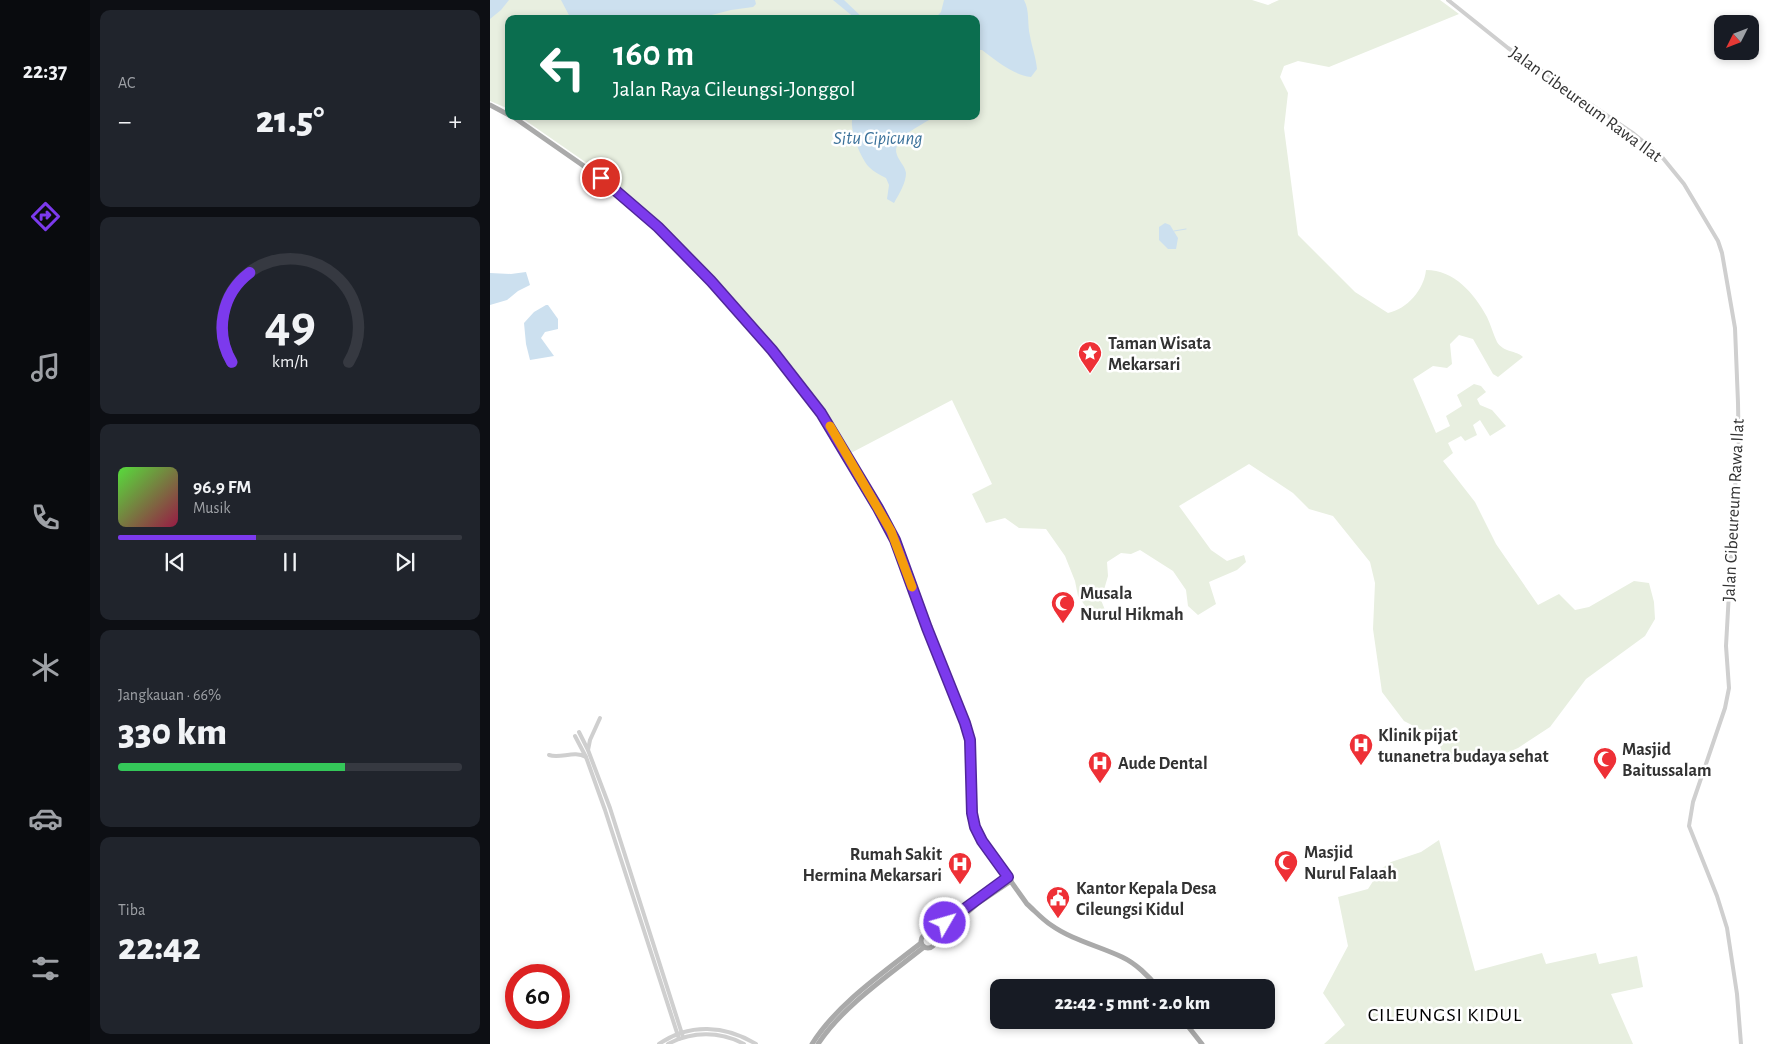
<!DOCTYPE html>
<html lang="id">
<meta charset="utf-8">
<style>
body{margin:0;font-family:"Alegreya Sans",sans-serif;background:#20242c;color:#f1f3f6;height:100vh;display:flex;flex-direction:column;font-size:19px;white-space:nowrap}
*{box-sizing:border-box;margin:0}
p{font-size:16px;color:#9ea1a6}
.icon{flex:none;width:28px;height:28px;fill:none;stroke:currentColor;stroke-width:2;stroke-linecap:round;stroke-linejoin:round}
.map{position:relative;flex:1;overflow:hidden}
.details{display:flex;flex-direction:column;gap:10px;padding:10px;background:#0d0f14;width:400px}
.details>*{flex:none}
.banner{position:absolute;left:15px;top:15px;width:475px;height:105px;border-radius:10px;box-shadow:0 2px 8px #0003;background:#0b6e4f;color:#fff;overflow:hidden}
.needle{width:32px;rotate:228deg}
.fabs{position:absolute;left:1224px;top:15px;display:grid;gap:10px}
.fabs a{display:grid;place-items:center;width:45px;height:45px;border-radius:10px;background:#171b24;box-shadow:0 2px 8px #0003;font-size:25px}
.speed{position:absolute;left:15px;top:964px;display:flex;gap:10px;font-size:25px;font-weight:700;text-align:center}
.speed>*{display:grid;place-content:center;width:65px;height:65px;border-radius:50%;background:#171b24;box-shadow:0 2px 8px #0003;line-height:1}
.speed .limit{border:8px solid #d22;background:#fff;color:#111}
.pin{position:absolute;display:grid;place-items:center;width:42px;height:42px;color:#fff;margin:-21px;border:2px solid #fff;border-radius:50%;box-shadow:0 1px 5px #0007}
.me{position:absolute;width:55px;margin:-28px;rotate:52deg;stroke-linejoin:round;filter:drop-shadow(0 0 4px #0008)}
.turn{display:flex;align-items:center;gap:18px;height:105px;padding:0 25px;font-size:22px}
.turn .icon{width:65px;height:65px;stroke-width:2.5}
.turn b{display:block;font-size:35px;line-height:42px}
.big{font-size:38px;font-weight:800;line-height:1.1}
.details .tile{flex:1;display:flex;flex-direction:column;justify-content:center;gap:8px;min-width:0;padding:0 18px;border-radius:10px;background:#20242c}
.details .dial{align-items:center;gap:0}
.dial svg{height:130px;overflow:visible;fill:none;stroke:#363941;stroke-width:7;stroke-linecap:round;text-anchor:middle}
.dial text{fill:#f1f3f6;stroke:none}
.song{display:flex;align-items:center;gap:15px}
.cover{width:60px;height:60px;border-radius:8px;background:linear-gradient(135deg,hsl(110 70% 55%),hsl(340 70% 35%))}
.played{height:5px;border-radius:2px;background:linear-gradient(90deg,#7c3aed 40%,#363941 40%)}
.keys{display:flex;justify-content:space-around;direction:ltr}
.heat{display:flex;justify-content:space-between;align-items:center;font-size:28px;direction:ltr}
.charge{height:8px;border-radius:4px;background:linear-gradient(90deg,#34c759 66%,#363941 0)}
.trip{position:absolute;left:500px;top:979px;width:285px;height:50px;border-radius:10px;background:#171b24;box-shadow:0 2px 8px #0003;font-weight:800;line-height:50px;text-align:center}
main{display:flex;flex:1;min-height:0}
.dock{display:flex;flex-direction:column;width:90px;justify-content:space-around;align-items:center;background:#090b0e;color:#9ea1a6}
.dock .icon{width:35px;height:35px}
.dock .selected{color:#7c3aed}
.dock b{font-size:22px;color:#f1f3f6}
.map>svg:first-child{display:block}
.green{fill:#e8efe0}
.water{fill:#cce0ef}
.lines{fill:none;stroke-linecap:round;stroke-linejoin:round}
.stream{stroke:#cce0ef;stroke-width:1}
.tertiary{stroke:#cfcfcf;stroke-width:4}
.primary{stroke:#aaa;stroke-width:5}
.route-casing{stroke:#51269a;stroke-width:12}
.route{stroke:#7c3aed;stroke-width:9}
.slow{stroke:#f59e0b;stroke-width:9}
.labels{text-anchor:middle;stroke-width:5;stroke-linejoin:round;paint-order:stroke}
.street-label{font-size:18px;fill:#323232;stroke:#fff}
.poi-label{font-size:18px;font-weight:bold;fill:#323232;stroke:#fff;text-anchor:start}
.water-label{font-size:19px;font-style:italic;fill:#3b719a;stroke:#fff}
.quarter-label{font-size:20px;letter-spacing:1px;fill:#000;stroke:#fff}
</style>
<main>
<nav class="dock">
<b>22:37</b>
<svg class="icon selected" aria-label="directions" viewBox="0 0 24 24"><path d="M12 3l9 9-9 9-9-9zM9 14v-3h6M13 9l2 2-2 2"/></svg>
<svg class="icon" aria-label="music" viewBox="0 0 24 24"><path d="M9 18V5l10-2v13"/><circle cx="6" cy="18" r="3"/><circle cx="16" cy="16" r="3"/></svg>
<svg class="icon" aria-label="phone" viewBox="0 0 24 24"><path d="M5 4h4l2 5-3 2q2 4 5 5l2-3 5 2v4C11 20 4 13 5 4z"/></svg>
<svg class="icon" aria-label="climate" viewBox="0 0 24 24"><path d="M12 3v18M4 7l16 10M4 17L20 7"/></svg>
<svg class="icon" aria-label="car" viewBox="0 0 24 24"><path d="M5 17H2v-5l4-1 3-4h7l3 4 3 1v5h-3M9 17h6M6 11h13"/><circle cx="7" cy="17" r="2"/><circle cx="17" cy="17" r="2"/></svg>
<svg class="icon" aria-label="filters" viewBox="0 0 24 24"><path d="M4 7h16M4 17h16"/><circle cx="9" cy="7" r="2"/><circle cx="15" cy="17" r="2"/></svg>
</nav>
<section class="details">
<div class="tile"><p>AC</p>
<div class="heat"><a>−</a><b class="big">21.5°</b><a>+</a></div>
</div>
<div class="tile dial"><svg viewBox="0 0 100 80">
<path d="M14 69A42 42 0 1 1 86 69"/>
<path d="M14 69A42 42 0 0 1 25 14" stroke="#7c3aed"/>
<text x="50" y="56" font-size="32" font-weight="700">49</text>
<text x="50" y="72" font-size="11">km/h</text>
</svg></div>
<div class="tile">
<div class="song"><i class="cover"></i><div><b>96.9 FM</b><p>Musik</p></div></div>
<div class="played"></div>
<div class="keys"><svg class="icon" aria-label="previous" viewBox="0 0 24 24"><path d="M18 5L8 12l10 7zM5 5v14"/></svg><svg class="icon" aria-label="pause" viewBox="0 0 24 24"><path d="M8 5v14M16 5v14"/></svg><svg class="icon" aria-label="next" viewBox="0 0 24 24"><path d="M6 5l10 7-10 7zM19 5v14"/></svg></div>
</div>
<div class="tile"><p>Jangkauan · 66%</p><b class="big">330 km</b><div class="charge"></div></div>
<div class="tile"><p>Tiba</p><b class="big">22:42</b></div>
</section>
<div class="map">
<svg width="1284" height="1044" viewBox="0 0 1284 1044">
<rect width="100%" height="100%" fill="#fff"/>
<g class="green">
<path d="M 0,0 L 762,0 L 778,5 L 789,0 L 950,0 L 969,14 L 839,67 L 808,61 L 794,66 L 790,77 L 798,93 L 794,128 L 808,235 L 865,292 L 898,313 C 917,309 934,290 936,270 C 964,270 984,293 997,317 C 1001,325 1003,334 1007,342 C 1014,353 1026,350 1033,357 L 1008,377 L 1003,374 L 983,339 L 969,335 L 960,344 L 962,364 L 957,368 L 943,366 L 923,379 L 946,433 L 960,426 L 956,416 L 972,406 L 967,395 L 984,384 L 991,386 L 996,392 L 987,399 L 990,405 L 1002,410 L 1016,426 L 1000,436 L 990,420 L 983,425 L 987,435 L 975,441 L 971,436 L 958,443 L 963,453 L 953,461 L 985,502 L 1006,544 L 1048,605 L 1069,594 L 1085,610 L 1099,607 L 1144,581 L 1159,583 L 1164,602 L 1165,619 L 1155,636 L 1096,679 L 1060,727 L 1028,748 L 998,761 L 961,764 L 953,754 L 947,738 L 914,721 L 892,692 L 883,629 L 885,583 L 880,562 L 843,516 L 819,509 L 803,493 L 759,464 L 689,506 L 721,550 L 737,561 L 754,555 L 756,562 L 747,570 L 719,582 L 726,604 L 708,615 L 698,606 L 696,590 L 683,571 L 650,550 L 641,554 L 631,553 L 617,562 L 618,576 L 611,600 L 617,615 L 615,620 L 604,618 L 588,596 L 585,581 L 575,556 L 556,529 L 529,528 L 515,518 L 496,523 L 482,494 L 502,484 L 462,400 L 359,454 L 294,357 L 165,217 L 114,175 L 29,116 L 486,116 L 486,19 L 19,19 L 19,109 L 0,101 Z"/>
<path d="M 949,840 L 985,971 L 1052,953 L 1056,964 L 1106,953 L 1109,964 L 1147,956 L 1153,987 L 1121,994 L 1143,1044 L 834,1044 L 855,1025 L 833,993 L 858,946 L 848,897 L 878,889 L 891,869 L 901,862 L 931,852 Z"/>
</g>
<g class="water">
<path d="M 0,0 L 19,0 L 11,10 L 0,19 Z"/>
<path d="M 71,0 L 265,0 L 266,4 L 263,7 L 241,10 L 206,19 L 81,19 Z"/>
<path d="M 343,0 L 354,0 L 374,19 L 366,19 Z"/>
<path d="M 454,0 L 534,0 C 540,11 537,24 540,36 C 542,48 546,57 547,69 L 541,77 C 523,75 507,61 492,50 L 486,50 L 486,19 L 444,19 L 451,12 Z"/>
<path d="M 363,116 L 440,116 L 439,120 C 428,127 401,139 407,155 C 409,161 415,166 416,173 C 416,183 409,194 404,203 L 397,199 L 399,185 L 396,178 C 390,175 384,172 379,167 C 371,159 358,128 363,116 Z"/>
<path d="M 675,223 L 680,225 L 688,238 L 686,249 L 678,249 L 669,240 L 669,227 Z"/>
<path d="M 36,272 L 40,285 L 28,291 L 17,300 L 0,305 L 0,273 L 21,274 Z"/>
<path d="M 56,305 L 58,305 L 68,319 L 68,329 L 55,332 L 51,338 L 64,356 L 40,360 L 36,344 L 34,323 L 44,312 Z"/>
</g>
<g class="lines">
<path class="stream" d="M 684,231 L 696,229"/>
<g class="tertiary">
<path d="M 958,0 L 1018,48 L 1144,134 L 1172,157 L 1194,184 L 1228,241 L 1232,253 L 1245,328 L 1248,403 L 1249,459 L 1245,486 L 1236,646 L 1239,688 L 1235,708 L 1203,802 L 1199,826 L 1227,896 L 1237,928 L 1247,994 L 1251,1044"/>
<path d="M 89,732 L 98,750 L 120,808 L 193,1037"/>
<path d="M 85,736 L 96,757 L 115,810 L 189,1039"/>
<path d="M 98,750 L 100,740 L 110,718"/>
<path d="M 59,755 C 71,759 84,750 96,757"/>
<path d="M 169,1044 C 199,1023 235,1025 266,1044"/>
<path d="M 178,1044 C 202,1031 230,1031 254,1044"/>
</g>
<g class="primary">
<path d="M 0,105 L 19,115"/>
<path d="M 22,116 L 111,178 L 168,227 L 221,281 L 281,350 L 331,413 L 388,508 L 405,540 L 435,623 L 469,707 L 480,740 L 482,813 L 485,827 L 492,841 L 537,904 C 545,911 552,919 561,925 C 582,940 609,946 632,957 C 645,963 659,976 668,988"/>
<circle cx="438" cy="941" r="7"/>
<path d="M 441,934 L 473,908 L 517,877"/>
<path d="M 445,940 L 487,904 L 521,881"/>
<path d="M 693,1020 L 712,1044"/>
<path d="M 322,1044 C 347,1004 394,972 431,943"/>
<path d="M 328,1044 C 353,1006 399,975 434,947"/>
</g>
</g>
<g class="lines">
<g class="route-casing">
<path id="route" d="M 111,178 L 168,227 L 221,281 L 282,350 L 331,413 L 388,508 L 405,540 L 437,628 L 475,723 L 480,740 L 482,813 L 485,827 L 492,841 L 518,877 L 455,923"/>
</g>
<use href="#route" class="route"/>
<path class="slow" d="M 340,426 L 401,531 L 422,587"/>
</g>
<defs>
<g id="sight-pin" transform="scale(1.25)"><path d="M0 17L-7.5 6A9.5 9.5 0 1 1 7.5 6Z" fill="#ee3036" stroke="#fff"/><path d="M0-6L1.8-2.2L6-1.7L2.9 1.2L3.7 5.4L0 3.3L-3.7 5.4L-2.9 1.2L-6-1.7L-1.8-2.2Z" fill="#fff"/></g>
<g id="mosque-pin" transform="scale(1.25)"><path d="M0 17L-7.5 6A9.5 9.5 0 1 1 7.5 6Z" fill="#ee3036" stroke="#fff"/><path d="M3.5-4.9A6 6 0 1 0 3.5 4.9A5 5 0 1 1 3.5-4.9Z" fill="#fff"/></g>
<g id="hospital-pin" transform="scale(1.25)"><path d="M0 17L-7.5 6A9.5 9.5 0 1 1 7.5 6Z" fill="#ee3036" stroke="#fff"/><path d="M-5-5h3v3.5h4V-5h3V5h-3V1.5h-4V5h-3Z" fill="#fff"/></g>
<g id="civic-pin" transform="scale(1.25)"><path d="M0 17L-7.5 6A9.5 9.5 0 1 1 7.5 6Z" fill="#ee3036" stroke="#fff"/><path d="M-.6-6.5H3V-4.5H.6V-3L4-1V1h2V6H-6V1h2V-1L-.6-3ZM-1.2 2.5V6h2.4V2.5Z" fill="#fff"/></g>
</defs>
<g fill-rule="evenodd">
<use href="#sight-pin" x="600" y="353"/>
<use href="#mosque-pin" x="573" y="603"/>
<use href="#hospital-pin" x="871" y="745"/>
<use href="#mosque-pin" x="1115" y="759"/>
<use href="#hospital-pin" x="610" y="763"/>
<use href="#mosque-pin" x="796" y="862"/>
<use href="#hospital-pin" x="470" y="864"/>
<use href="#civic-pin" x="568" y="898"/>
</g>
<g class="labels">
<g class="street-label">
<text transform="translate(1096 104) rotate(36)" y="6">Jalan Cibeureum Rawa Ilat</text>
<text transform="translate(1243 510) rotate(-87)" y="6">Jalan Cibeureum Rawa Ilat</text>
</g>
<g class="poi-label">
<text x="618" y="349">Taman Wisata<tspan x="618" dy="21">Mekarsari</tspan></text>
<text x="590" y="599">Musala<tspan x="590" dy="21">Nurul Hikmah</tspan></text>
<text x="888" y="741">Klinik pijat<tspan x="888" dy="21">tunanetra budaya sehat</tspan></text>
<text x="1132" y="755">Masjid<tspan x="1132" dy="21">Baitussalam</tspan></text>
<text x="628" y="769">Aude Dental</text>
<text x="814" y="858">Masjid<tspan x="814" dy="21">Nurul Falaah</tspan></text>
<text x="452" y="860" text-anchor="end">Rumah Sakit<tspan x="452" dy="21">Hermina Mekarsari</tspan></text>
<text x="586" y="894">Kantor Kepala Desa<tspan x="586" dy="21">Cileungsi Kidul</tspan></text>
</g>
<g class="water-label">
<text x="388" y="144">Situ Cipicung</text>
</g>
<g class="quarter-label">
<text x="955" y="1021">CILEUNGSI KIDUL</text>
</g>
</g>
</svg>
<div class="fabs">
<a><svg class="needle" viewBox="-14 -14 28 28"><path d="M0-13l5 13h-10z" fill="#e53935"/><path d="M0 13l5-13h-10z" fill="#9ea1a6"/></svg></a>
</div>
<div class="speed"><div class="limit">60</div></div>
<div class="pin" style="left:111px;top:178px;background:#d93025"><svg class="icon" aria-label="arrive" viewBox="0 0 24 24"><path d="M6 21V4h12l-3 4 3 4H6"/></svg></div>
<svg class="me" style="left:455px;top:923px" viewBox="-20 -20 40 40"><circle r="17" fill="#7c3aed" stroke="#fff" stroke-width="3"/><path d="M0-11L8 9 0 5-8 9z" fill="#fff"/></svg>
<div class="trip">22:42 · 5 mnt · 2.0 km</div>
<div class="banner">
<div class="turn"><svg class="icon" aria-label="left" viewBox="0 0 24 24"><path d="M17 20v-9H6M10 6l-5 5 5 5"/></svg><div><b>160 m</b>Jalan Raya Cileungsi-Jonggol</div></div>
</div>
</div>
</main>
